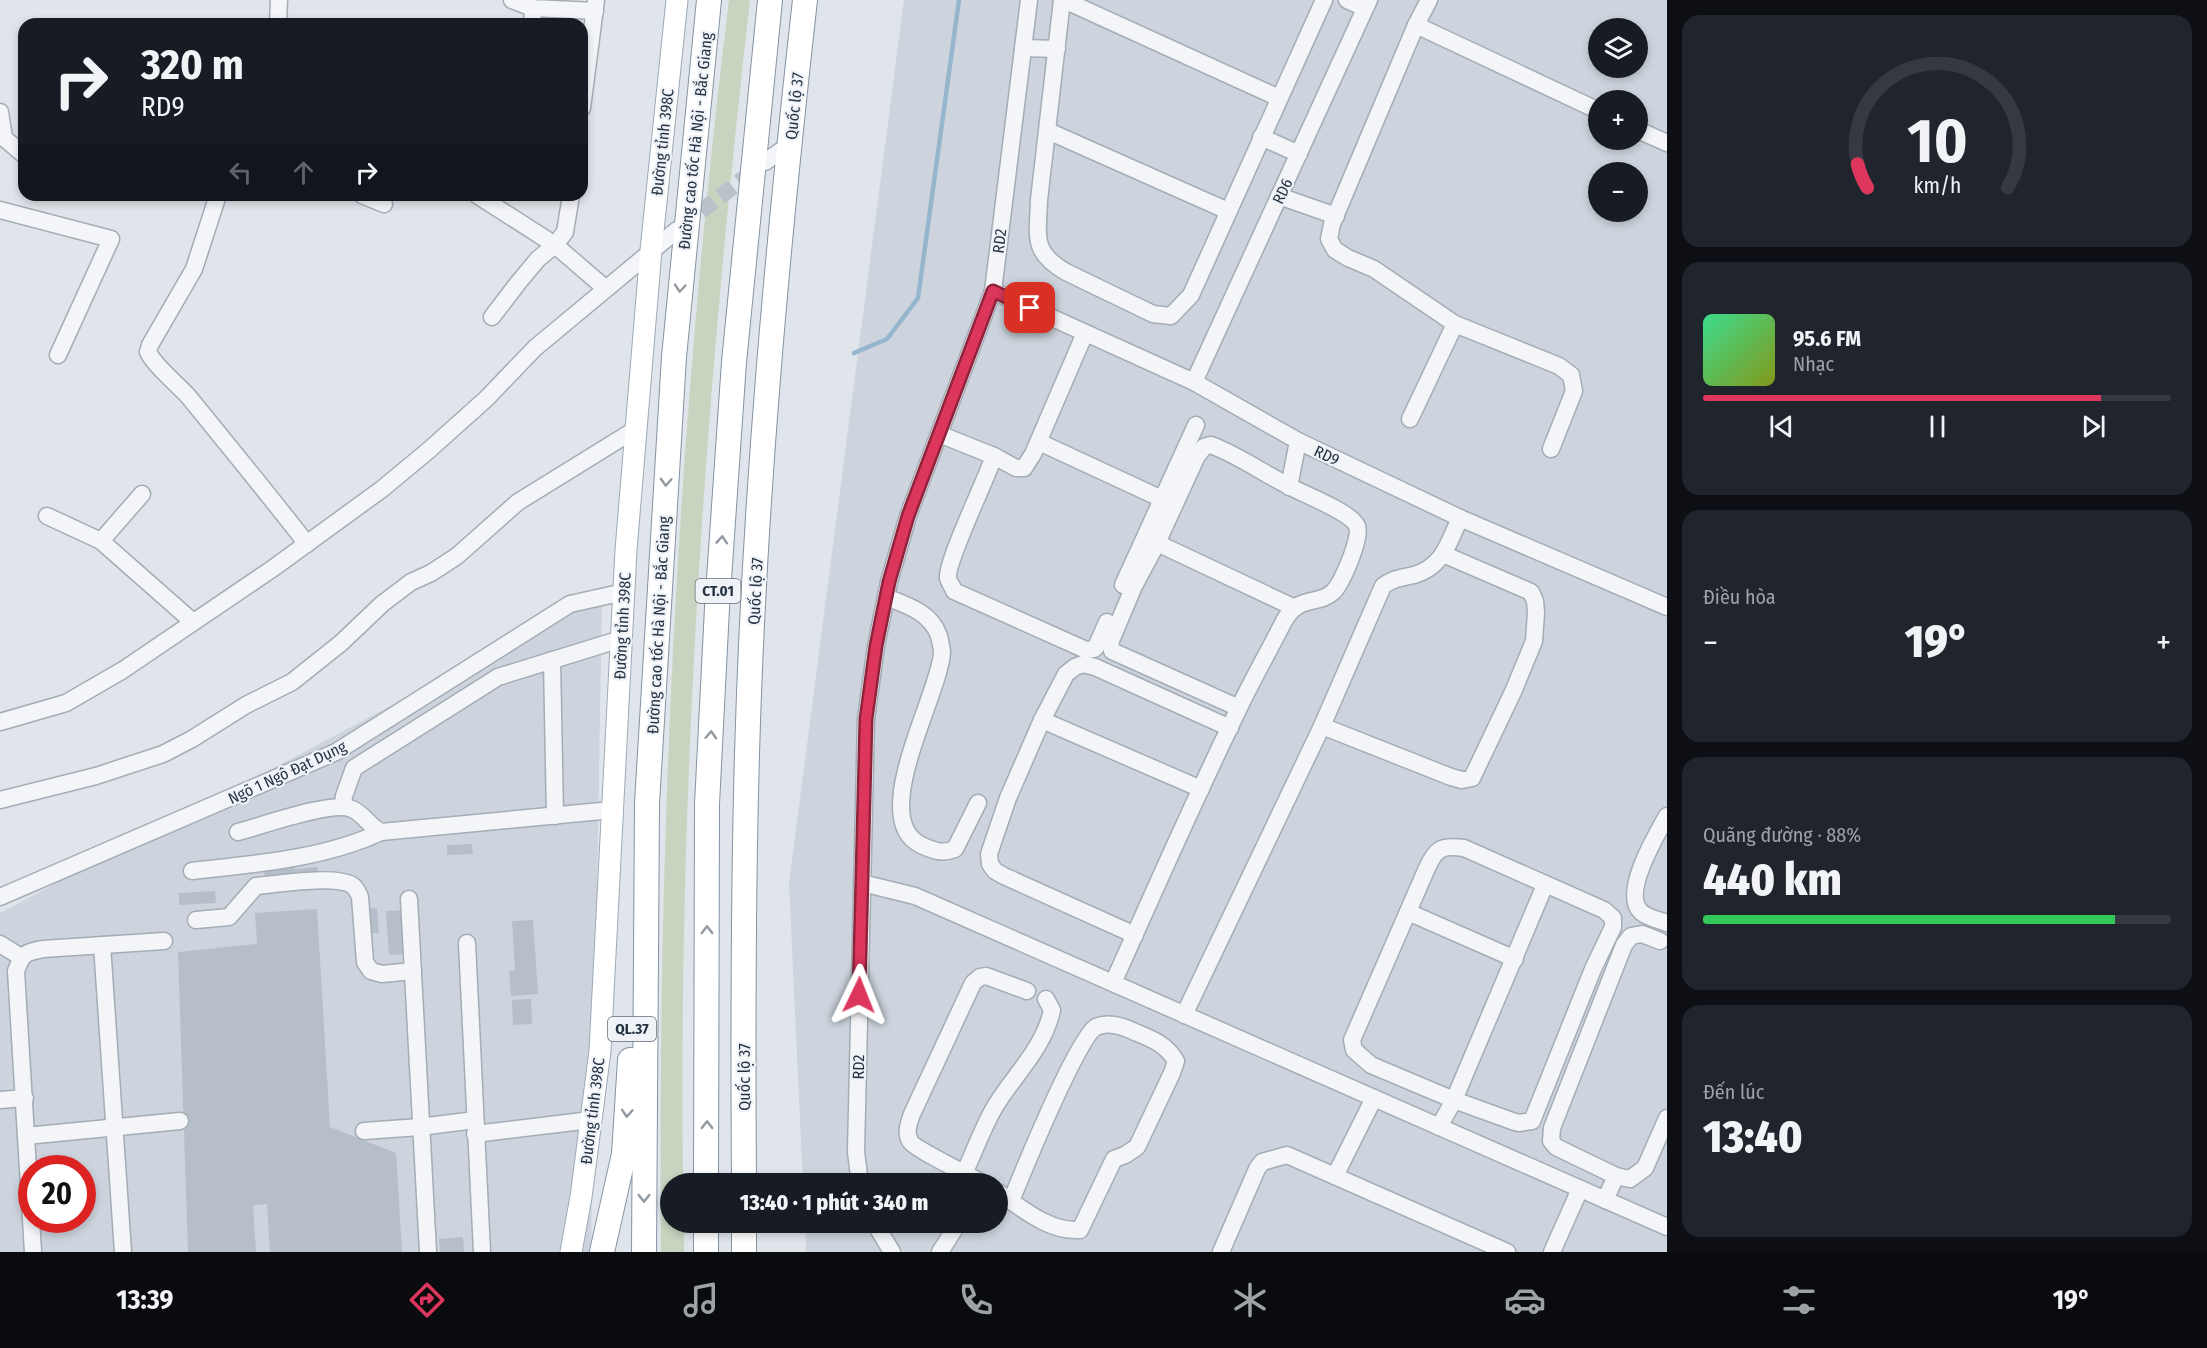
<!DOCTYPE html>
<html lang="vi">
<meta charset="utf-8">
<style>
body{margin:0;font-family:"Fira Sans Condensed",sans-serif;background:#20242c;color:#f1f3f6;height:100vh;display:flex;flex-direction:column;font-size:22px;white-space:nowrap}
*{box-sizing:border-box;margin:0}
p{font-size:20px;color:#9ea1a6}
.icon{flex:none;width:33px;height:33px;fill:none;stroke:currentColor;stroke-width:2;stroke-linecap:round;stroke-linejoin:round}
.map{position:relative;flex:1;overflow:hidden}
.side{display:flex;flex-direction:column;gap:15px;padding:15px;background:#0d0f14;width:540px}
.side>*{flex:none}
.banner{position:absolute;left:18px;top:18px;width:570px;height:183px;border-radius:18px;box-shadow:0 3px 9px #0003;background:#171b24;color:#f1f3f6;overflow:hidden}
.buttons{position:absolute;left:1588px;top:18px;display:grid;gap:12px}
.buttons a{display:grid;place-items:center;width:60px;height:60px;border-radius:50%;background:#171b24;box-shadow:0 3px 9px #0003;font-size:30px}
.speed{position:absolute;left:18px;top:1155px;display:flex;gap:12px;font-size:30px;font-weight:700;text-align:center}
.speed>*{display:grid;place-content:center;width:78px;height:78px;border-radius:50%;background:#171b24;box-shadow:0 3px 9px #0003;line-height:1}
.speed .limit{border:9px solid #d22;background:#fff;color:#111}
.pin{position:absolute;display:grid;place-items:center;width:51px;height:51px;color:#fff;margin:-26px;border-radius:12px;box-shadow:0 3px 9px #0006}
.me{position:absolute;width:66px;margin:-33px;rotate:2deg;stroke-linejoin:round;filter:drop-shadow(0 0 4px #0008)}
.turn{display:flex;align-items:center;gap:21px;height:126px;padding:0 24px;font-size:27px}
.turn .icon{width:78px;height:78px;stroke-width:2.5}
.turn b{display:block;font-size:42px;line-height:51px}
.lanes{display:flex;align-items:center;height:57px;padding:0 24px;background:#0003;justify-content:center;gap:30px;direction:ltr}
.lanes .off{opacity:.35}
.big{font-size:45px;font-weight:800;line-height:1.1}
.side .widget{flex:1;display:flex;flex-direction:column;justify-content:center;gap:9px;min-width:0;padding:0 21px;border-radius:18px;background:#20242c}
.side .dial{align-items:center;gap:0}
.dial svg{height:156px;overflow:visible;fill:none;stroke:#363941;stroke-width:7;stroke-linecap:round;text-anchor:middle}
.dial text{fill:#f1f3f6;stroke:none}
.song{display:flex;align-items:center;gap:18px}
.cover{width:72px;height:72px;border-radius:9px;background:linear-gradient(135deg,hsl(150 70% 55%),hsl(70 70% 35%))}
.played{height:6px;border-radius:3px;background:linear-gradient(90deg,#dd365d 85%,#363941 85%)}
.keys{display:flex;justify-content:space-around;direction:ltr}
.heat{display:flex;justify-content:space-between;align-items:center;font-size:33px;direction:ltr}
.charge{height:9px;border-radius:4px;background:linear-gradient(90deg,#34c759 88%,#363941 0)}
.trip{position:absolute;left:660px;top:1173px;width:348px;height:60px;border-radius:30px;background:#171b24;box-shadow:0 3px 9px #0003;font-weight:800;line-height:60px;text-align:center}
.tabs{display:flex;height:96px;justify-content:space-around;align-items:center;background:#090b0e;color:#9ea1a6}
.tabs .icon{width:42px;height:42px}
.tabs .on{color:#dd365d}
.tabs b{font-size:27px;color:#f1f3f6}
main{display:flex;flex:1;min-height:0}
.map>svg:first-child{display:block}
.built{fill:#cdd4dd;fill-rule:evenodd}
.green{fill:#c7d5c0}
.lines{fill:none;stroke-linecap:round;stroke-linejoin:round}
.stream{stroke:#96b6ce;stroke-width:4.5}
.building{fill:#b6bec9}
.minor-tunnel{stroke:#bac1c9;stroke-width:16;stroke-dasharray:16 8;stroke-linecap:butt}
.minor-casing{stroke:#a4acb5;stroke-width:19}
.major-casing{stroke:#9daab7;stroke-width:23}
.highway-casing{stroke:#8593a3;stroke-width:26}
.minor{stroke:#f3f5f8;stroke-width:16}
.major{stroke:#fff;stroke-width:21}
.highway{stroke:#fff;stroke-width:24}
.oneway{stroke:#9299a2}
.route-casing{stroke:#90233c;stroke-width:15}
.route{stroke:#dd365d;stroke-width:10}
.labels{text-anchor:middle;stroke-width:4.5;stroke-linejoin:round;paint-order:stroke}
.shield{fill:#eff3f7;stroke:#626d7a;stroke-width:1.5}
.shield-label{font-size:15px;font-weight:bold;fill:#263344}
.street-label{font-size:16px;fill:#263344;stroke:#eff3f7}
</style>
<main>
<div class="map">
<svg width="1667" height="1252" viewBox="0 0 1667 1252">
<rect width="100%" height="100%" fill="#dfe5ea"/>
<g class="built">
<path d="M 904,0 L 1667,0 L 1667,1252 L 806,1252 L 805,1223 L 998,1222 L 998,1184 L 803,1184 L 789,883 ZM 1599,28 L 1638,28 L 1638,68 L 1599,68 ZM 1599,100 L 1638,100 L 1638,140 L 1599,140 ZM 1599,172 L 1638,172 L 1638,212 L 1599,212 Z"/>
<path d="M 602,594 L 591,1252 L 0,1252 L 0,913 ZM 32,1168 L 82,1168 L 82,1220 L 32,1220 Z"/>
</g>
<path class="green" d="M 729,0 L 750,0 C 705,393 678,788 683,1183 L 670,1184 L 670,1222 L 684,1223 L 684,1252 L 661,1252 C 657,834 678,415 729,0 Z"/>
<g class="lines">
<path class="stream" d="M 854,353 L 887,339 L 918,298 L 959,0"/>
</g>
<g class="building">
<path d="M 472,844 L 473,854 L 447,855 L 447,845 Z"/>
<path d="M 294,866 L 295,869 L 317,867 L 318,873 L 265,877 L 264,869 Z"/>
<path d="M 215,891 L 216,903 L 179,905 L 179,893 Z"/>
<path d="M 366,908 L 377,908 L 379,933 L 368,933 Z"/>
<path d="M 317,909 L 330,1127 L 396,1153 L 402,1252 L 270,1252 L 267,1204 L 253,1205 L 256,1252 L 188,1252 L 178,952 L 257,944 L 255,913 Z"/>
<path d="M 404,910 L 407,954 L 389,955 L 386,911 Z"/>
<path d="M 533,920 L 538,994 L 511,996 L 509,971 L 515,970 L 512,921 Z"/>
<path d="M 531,999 L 532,1024 L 513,1025 L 512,1000 Z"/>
<path d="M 463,1237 L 464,1252 L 440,1252 L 439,1239 Z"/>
</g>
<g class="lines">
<path class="minor-tunnel" d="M 682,226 L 757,168"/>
<g class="minor-casing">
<g id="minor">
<path d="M 512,0 L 533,8 L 595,11"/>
<path d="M 1062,0 L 1039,200 C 1038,236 1031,252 1066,272 L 1153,314 L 1171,316 L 1191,295 L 1324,0"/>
<path d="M 1064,0 L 1279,98"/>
<path d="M 1347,0 L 1365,8"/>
<path d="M 1429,0 L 1416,25 L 1332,224 L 1329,239 L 1335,250 L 1348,258 L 1374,269 L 1455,324 L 1559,366 L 1571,375 L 1574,391 L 1551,449"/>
<path d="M 278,24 L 279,0"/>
<path d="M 532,24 L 533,8"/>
<path d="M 1416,25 L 1599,111"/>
<path d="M 1023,48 L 1057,49"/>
<path d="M 582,108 L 596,0"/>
<path d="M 0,112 L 4,138 L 24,155"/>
<path d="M 1638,130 L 1667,143"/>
<path d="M 1048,131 L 1228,211"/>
<path d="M 1261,137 L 1299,154"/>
<path d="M 765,162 L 789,145"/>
<path d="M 218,195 L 194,269 L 150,345 L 148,352 C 154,365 177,384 188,396 C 228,445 268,494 307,544"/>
<path d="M 362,195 L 384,204"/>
<path d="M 477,195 L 555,245 L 605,288"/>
<path d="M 1279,196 L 1336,216"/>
<path d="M 0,210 L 111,239 L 58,355"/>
<path d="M 993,291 L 1194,382 L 1298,441 L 1460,518 L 1667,607"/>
<path d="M 492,317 L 518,283 L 538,259 L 555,245 L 565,232 L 571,195"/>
<path d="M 1194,382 L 1369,0"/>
<path d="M 1410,419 L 1455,324"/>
<path d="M 939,434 L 994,456 C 986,480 946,562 948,578 C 949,583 953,587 954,591 L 1086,650 L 1094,649 L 1096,647 L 1107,622"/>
<path d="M 1039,442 L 1162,499"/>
<path d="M 994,456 L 1016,468 L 1024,468 L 1033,454 L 1085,333"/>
<path d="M 1289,487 L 1298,441"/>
<path d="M 47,516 L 101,541 L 193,622"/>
<path d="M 101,541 L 142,494"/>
<path d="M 1157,543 L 1295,608"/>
<path d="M 1123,585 L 1196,425"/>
<path d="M 886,597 C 906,605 931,612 939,636 C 940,641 942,648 942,653 C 939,696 867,819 921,845 C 934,851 942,854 955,849 L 978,803"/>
<path d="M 552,660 L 555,816"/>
<path d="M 1042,720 L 1201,789"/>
<path d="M 0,722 L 66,703 L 123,670 L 272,569 L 382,489 L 429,450 L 486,399 L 535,348 L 677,230"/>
<path d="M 1322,726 L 1451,777 L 1462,780 L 1472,778 L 1513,692 L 1534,641 L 1536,613 L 1535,601 L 1531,592 L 1443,554"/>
<path d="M 0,800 L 96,776 L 163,754 L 192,739 L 246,705 L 292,682 L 341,643 L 382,604 L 411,582 L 431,573 L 457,556 L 518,502 L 636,429"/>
<path d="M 343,807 L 344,796 L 354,768 L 498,677 L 621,639"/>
<path d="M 1667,816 C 1657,834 1621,893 1641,912 C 1648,918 1659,920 1667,923"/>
<path d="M 238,832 C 261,826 333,800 352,809 C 364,814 369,826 381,832 L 612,810"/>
<path d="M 192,871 C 254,864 323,859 381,832"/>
<path d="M 862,883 L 915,896 L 1667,1227"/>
<path d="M 0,897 L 336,752 L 570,604 L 624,592"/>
<path d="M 409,899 L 428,1252"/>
<path d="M 1408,912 L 1515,959"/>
<path d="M 196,920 L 229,917 L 256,886 C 278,884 334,875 352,885 C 356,888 358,892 360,897 L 365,962 L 371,971 L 382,974 L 413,971"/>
<path d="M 1135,935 L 1004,876 L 995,871 L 990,864 L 989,854 L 1008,798 L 1042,720 L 1066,674 L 1075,667 L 1083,664 L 1095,667 L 1230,728"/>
<path d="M 467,943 L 482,1252"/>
<path d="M 0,944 L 21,957"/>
<path d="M 102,945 L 123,1252"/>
<path d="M 1113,983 C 1154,892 1194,800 1238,710 C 1252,680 1269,651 1284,621 C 1299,594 1318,606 1333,592 C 1342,583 1362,537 1357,526 C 1350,511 1302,494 1287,485 C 1261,472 1238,455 1211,445 L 1204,447 L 1197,456 L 1157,543 L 1134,586 L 1110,643 L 1112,651 L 1239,708"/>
<path d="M 1184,1015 L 1322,726 L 1383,586 C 1393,578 1402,578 1414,575 C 1443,567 1449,542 1460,518"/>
<path d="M 0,1100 L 25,1098"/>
<path d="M 1439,1127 L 1454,1100 L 1371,1065 L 1354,1050 L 1352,1040 L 1427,868 C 1436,848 1442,845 1464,848 L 1604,910 L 1613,918 L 1613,927 L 1593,969 L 1532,1121 L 1519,1123 L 1512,1121 L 1454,1100 L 1545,885"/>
<path d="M 364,1131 L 420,1127 L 475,1120"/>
<path d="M 475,1134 L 591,1120"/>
<path d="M 26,1136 L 180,1121"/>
<path d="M 964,1173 C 975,1151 983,1126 996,1105 C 1015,1074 1044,1048 1052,1010 L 1046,999"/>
<path d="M 1335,1176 L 1374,1098"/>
<path d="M 1616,1176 L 1630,1179 L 1645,1168 L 1667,1118"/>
<path d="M 860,1184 L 856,1152 L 866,719 L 876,646 L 889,582 L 908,516 L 993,291 L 1029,0"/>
<path d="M 983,1184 C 972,1176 914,1149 910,1141 C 905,1132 909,1123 912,1114 L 973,983 L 980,977 L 986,976 L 1027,991"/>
<path d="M 998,1192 C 1023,1209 1049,1232 1080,1230 L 1114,1159 L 1125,1155 L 1137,1147 L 1172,1073 L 1176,1061 C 1166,1044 1152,1039 1135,1032 C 1123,1026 1109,1021 1096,1027 C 1078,1036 1022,1174 1011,1201"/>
<path d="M 1605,1200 L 1616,1176 L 1556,1147 L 1551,1141 L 1552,1128 L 1624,945 L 1631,936 L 1642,934 L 1660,941"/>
<path d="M 874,1222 L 892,1252"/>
<path d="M 33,1252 L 16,971 C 23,953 24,953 43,949 L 164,941"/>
<path d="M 940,1252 L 959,1222"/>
<path d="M 1221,1252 L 1257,1169 L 1262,1162 L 1287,1155 L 1507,1252"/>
<path d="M 1552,1252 L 1580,1189"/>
</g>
</g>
<g class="major-casing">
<path id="major" d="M 571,1252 L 581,1197 L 600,1051 L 626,550 L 651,250 L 677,0"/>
</g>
<g class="highway-casing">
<g id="highway">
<path d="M 706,1184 L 707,804 L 717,608 L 734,362 L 770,0"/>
<path d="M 744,1184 C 743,1041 743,897 747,754 C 754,502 777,250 805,0"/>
<path d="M 744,1222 L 744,1252"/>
<path d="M 602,1252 L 624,1154 L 630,1060"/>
<path d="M 644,1252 L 647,803 L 674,357 L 709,0"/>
<path d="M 706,1252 L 706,1222"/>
</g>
</g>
<use href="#minor" class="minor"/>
<use href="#major" class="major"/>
<use href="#highway" class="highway"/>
</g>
<defs><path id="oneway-chevron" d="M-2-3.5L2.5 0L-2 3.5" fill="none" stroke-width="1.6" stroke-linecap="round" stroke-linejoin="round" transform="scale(1.5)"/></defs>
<g class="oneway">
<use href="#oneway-chevron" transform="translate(680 288) rotate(95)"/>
<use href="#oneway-chevron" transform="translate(666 482) rotate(93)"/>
<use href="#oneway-chevron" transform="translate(722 540) rotate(-86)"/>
<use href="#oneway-chevron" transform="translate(711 735) rotate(-87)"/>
<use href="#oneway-chevron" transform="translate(707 930) rotate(-90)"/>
<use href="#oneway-chevron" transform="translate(627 1113) rotate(94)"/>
<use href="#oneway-chevron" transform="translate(707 1125) rotate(-90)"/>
<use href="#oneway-chevron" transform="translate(644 1198) rotate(90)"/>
</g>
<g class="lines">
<g class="route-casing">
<path id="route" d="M 859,995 L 866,719 L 876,646 L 889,582 L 908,516 L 993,291 L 1030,308"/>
</g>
<use href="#route" class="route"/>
</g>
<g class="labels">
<g class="shield">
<rect x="695.5" y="579" width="45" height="24" rx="4.5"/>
<rect x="608" y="1017" width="48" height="24" rx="4.5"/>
</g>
<g class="shield-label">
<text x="718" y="596">CT.01</text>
<text x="632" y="1034">QL.37</text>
</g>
<g class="street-label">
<text transform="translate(794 106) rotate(-84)" y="6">Quốc lộ 37</text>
<text transform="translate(695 141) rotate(-84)" y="6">Đường cao tốc Hà Nội - Bắc Giang</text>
<text transform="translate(662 142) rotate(-84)" y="6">Đường tỉnh 398C</text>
<text transform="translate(1282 191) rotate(-65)" y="6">RD6</text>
<text transform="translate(999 241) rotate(-83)" y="6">RD2</text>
<text transform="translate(1327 455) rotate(25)" y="6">RD9</text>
<text transform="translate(755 591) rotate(-87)" y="6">Quốc lộ 37</text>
<text transform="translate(658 625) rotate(-87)" y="6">Đường cao tốc Hà Nội - Bắc Giang</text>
<text transform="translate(622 626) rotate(-87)" y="6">Đường tỉnh 398C</text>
<text transform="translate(287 772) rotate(-25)" y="6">Ngõ 1 Ngô Đạt Dụng</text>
<text transform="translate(858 1067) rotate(-89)" y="6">RD2</text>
<text transform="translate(744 1077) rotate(-90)" y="6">Quốc lộ 37</text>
<text transform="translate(592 1111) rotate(-83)" y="6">Đường tỉnh 398C</text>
</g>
</g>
</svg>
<div class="buttons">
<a><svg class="icon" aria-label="layers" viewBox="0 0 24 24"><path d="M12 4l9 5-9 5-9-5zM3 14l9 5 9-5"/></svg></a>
<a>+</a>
<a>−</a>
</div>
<div class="speed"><div class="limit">20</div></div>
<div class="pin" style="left:1030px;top:308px;background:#d93025"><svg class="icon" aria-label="arrive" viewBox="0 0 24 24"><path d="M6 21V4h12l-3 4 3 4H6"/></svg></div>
<svg class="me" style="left:859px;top:995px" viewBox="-20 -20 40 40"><path d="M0-17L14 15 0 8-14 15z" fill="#dd365d" stroke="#fff" stroke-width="4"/></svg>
<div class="trip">13:40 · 1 phút · 340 m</div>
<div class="banner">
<div class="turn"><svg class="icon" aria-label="right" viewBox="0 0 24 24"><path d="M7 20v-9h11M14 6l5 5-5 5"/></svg><div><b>320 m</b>RD9</div></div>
<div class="lanes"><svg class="icon off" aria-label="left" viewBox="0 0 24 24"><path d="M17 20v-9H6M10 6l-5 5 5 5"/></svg><svg class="icon off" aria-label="ahead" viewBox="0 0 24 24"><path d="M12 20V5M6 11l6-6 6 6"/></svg><svg class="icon" aria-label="right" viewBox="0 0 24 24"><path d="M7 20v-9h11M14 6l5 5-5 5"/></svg></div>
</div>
</div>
<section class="side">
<div class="widget dial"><svg viewBox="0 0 100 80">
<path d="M14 69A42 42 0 1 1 86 69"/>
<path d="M14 69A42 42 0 0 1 9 57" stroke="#dd365d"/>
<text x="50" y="56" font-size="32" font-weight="700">10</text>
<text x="50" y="72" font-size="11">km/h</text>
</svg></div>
<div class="widget">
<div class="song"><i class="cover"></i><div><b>95.6 FM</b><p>Nhạc</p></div></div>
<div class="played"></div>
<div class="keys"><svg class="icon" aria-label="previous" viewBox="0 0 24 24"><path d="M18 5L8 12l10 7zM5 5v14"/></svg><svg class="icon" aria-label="pause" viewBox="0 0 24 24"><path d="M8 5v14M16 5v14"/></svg><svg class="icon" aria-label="next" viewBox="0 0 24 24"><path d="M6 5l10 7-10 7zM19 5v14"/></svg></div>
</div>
<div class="widget"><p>Điều hòa</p>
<div class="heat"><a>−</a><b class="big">19°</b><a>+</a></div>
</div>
<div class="widget"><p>Quãng đường · 88%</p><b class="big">440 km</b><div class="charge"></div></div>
<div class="widget"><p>Đến lúc</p><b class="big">13:40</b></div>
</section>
</main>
<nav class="tabs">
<b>13:39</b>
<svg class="icon on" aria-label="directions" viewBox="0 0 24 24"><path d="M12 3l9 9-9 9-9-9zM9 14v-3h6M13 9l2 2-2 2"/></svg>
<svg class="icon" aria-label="music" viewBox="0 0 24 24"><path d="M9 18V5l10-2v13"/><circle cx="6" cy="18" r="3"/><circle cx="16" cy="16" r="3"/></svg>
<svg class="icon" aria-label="phone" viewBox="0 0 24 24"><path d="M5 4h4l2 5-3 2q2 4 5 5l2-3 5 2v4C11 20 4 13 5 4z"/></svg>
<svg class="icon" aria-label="climate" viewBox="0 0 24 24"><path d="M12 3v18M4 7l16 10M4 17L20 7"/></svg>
<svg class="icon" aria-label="car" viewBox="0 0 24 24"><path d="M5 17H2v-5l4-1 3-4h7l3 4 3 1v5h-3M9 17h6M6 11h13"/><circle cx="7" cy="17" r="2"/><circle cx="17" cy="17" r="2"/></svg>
<svg class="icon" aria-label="filters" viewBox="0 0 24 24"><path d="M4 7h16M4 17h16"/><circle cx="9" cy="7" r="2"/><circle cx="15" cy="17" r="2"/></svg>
<b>19°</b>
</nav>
